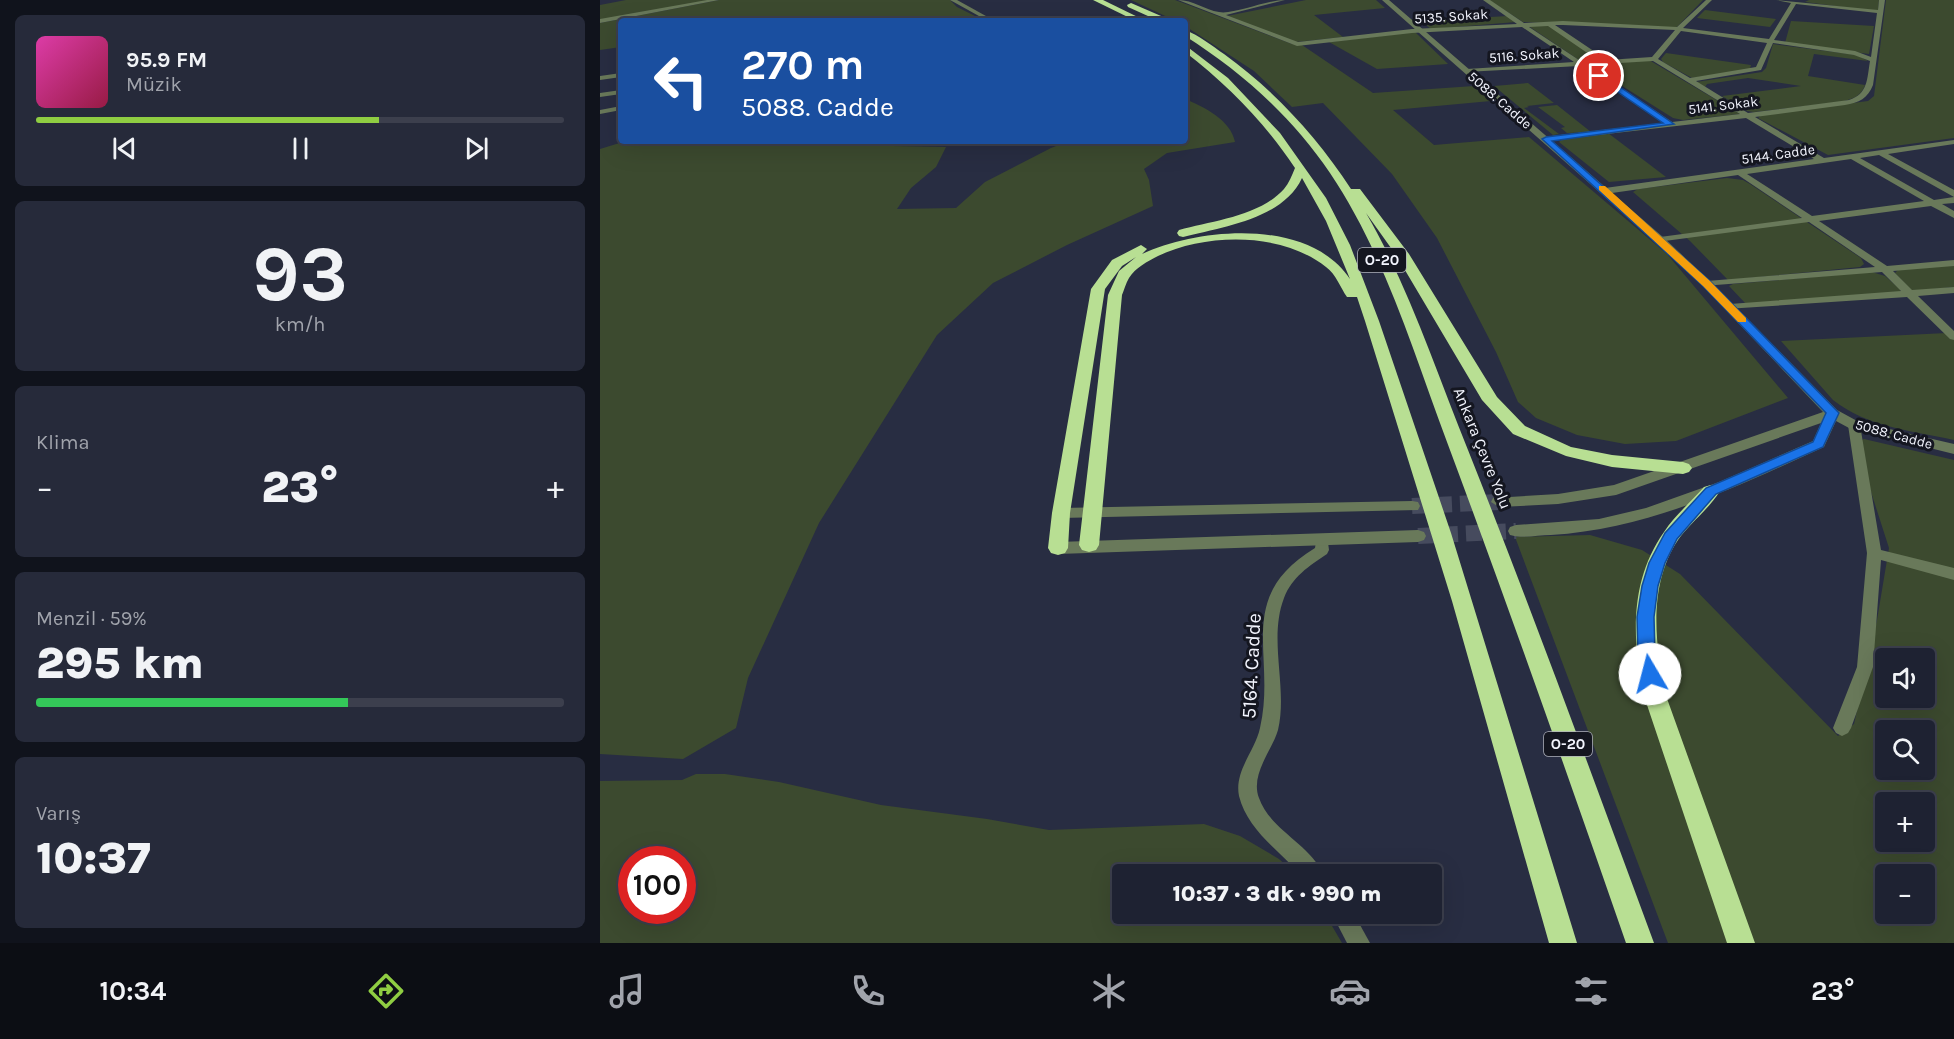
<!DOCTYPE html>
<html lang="tr">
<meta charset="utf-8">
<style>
body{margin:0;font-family:Karla,sans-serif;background:#262a3a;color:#f1f3f6;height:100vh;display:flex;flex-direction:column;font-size:22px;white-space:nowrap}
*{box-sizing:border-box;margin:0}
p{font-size:20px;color:#a1a4ac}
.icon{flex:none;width:33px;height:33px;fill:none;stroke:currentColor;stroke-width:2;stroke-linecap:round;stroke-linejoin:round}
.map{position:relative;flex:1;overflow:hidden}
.details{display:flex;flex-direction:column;gap:15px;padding:15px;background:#10131c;width:600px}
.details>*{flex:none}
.guide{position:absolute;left:18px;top:18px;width:570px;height:126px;border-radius:6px;box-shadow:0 6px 24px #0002,0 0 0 2px #3c3f4d;background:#1a4fa0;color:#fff;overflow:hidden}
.buttons{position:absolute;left:1275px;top:648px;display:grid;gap:12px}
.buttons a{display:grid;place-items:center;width:60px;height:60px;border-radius:6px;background:#1e2232;box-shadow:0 6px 24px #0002,0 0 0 2px #3c3f4d;font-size:30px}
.speed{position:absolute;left:18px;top:846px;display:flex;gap:12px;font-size:30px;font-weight:700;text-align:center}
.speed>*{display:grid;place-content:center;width:78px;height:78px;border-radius:50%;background:#1e2232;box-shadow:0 6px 24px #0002,0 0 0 2px #3c3f4d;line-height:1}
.speed .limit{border:9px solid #d22;background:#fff;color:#111}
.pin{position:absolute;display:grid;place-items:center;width:51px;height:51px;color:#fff;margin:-26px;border:3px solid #fff;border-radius:50%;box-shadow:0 2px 6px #0007}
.me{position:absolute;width:66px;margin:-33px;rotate:352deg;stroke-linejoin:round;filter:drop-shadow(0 0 4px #0008)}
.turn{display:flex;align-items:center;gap:21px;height:126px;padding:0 24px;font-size:27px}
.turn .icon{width:78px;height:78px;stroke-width:2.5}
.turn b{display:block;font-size:42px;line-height:51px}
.big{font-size:45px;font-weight:800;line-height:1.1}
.details .tile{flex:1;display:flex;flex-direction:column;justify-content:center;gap:9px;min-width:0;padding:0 21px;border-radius:9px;background:#262a3a}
.details .dial{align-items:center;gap:0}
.dial b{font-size:78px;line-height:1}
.song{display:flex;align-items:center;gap:18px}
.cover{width:72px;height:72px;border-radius:9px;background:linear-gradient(135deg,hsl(320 70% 55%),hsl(340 70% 35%))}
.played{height:6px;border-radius:3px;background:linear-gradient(90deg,#8fcd42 65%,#3c3f4d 65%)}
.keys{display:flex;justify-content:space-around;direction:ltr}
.heat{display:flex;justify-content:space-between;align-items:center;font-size:33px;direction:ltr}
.charge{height:9px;border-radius:4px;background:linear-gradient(90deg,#34c759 59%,#3c3f4d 0)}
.trip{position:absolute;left:512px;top:864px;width:330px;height:60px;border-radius:6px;background:#1e2232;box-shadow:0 6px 24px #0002,0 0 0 2px #3c3f4d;font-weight:800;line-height:60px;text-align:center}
.tabs{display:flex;height:96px;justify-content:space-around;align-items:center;background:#0c0e14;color:#a1a4ac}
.tabs .icon{width:42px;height:42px}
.tabs .current{color:#8fcd42}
.tabs b{font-size:27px;color:#f1f3f6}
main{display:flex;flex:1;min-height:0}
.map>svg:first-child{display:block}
.green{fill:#3c4a2f;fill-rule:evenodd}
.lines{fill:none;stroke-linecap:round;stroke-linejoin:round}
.tertiary-tunnel{stroke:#464b5e;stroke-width:16;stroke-dasharray:16 8;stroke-linecap:butt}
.minor{fill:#69795a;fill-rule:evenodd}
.tertiary{fill:#69795a;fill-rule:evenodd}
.motorway{fill:#b8df93;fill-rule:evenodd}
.route{fill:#1a73e8;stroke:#114b97;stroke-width:1.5}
.slow{fill:#f59e0b}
.labels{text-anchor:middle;stroke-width:6;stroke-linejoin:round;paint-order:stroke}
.far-street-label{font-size:14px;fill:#f2f4fd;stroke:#141620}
.shield{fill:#141620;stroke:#afb1bb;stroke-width:1.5}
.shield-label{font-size:15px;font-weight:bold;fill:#f2f4fd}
.street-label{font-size:16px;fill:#f2f4fd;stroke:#141620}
.near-street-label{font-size:20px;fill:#f2f4fd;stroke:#141620}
</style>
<main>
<section class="details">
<div class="tile">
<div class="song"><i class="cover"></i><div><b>95.9 FM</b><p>Müzik</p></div></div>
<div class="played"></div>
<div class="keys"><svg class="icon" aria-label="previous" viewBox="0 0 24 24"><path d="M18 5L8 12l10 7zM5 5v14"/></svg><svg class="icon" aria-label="pause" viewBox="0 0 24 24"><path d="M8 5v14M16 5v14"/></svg><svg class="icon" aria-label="next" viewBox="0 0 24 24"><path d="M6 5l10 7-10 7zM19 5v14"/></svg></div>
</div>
<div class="tile dial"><b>93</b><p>km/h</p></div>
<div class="tile"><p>Klima</p>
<div class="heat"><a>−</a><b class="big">23°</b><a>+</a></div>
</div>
<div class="tile"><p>Menzil · 59%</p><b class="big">295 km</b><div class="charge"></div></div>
<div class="tile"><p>Varış</p><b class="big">10:37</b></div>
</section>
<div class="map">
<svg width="1354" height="943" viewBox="0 0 1354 943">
<rect width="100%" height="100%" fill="#282d42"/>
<g class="green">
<path d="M 26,0 L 111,0 L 0,20 L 0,5 Z"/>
<path d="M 119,0 L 350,0 L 357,7 L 385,21 L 21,21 L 21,47 L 0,50 L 0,23 Z"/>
<path d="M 531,0 L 575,0 L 692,44 L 702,45 L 773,93 L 874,86 L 891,101 L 793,110 L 834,145 L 929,137 L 1067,254 L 1188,398 L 1076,441 L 1025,444 L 977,435 L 936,418 L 918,402 L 896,352 L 837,238 L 792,174 L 723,103 L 692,107 L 654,71 L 585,26 L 585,21 L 576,21 Z"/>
<path d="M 706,0 L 776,0 L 785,8 L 714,15 L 743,37 L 696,42 L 627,16 Z"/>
<path d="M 889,0 L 1103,0 L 1077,27 L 1068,28 L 923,22 Z"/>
<path d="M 1209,0 L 1279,0 L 1278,10 L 1273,11 L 1205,2 Z"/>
<path d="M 1286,0 L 1354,0 L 1354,138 L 1228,155 L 1158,118 L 1161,115 L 1268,101 L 1274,96 Z"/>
<path d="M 1105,10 L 1176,19 L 1170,27 L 1097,18 Z"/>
<path d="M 908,16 L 916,22 L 831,29 L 821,21 Z"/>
<path d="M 1191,21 L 1274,26 L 1269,54 L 1185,43 Z"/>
<path d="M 946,23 L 1002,61 L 982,62 L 927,25 Z"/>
<path d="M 815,32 L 848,64 L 777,69 L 729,42 Z"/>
<path d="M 1173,44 L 1257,55 L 1268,61 L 1214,54 L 1208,76 L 1265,85 C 1261,97 1252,99 1240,102 L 1154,112 L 1147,111 L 1122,96 L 1201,86 L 1148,78 L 1107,84 L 1105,87 L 1096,82 L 1162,72 L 1166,68 Z"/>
<path d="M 1066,53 L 1151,65 L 1150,69 L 1092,78 L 1063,62 L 1061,59 Z"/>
<path d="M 1049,60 L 1140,114 L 1083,120 L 1073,118 L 989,65 Z"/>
<path d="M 928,83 L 954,103 L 927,106 L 929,107 L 924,108 L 959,134 L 953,135 L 894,86 Z"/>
<path d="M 585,99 C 604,107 631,120 635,142 L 567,153 L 544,169 L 549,180 L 553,206 L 467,245 L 393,283 L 337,335 L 219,523 L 148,678 L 136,728 L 83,759 L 0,754 L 0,149 L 26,141 L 346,147 L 336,167 L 311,188 L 297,209 L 356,208 L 385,182 L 451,148 L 469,141 L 585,141 Z"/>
<path d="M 957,105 L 991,132 L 967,133 L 961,128 L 965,127 L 938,107 Z"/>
<path d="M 1008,133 L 1066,177 L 1009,182 L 959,142 L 963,138 Z"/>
<path d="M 1127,178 L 1143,180 L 1150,184 L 1261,258 L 1264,264 L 1260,267 L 1128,280 L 1090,241 L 1033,192 L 1038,189 Z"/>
<path d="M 1354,265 L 1354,287 L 1312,291 L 1295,273 L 1298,270 Z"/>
<path d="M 1272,272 L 1285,276 L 1301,290 L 1298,293 L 1146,304 L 1129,286 L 1133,284 Z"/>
<path d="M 1347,333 L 1354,340 L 1354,440 C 1313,431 1267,427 1233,400 L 1181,341 Z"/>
<path d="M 1264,439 L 1354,460 L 1354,943 L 1068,943 L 915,537 L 990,535 L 1042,550 L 1080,574 L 1238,736 L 1254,724 L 1277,620 L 1289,548 L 1263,467 L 1258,442 ZM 1286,658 L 1324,658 L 1324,698 L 1286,698 ZM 1286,730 L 1324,730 L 1324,770 L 1286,770 ZM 1286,802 L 1324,802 L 1324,842 L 1286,842 ZM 1286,874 L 1324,874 L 1324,914 L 1286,914 Z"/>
<path d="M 96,774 L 125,774 L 179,782 L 281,805 L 387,819 L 449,830 L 604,824 L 640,836 L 679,859 L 695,874 L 522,874 L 522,914 L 725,914 L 742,943 L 0,943 L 0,781 L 82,780 ZM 32,860 L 82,860 L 82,910 L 32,910 Z"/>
</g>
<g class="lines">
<g class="tertiary-tunnel">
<path d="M 812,506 L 899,502"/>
<path d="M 818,536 L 916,531"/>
</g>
<g class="minor">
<path d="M 107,0 L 119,0 L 0,23 L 0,19 Z"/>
<path d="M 350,0 L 357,0 L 395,21 L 388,21 Z"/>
<path d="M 578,0 C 593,0 605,10 619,12 C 633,15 666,0 685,0 L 626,15 L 698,42 L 812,29 L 917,24 L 883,0 L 890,0 L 924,23 L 963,21 L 1077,27 L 1106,0 L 1112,0 L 1083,28 L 1169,39 L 1191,3 L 1176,0 L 1278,10 L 1279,0 L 1285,0 L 1273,85 C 1268,98 1259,103 1245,105 L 1155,117 L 1224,158 L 1354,140 L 1354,144 L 1288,154 L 1354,190 L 1354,197 L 1279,155 L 1260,158 L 1334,200 L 1354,197 L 1354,203 L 1342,204 L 1354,211 L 1354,218 L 1331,206 L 1219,221 L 1287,266 L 1354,260 L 1354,266 L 1293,271 L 1312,290 L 1354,287 L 1354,293 L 1318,296 L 1354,331 L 1354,340 L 1350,339 L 1307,297 L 1126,309 L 1126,305 L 1130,304 L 1301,291 L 1282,272 L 1103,286 L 1102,284 L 1107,281 L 1275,267 L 1209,222 L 1057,242 L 1055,240 L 1060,237 L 1202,218 L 1138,175 L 1005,194 L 1001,191 L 1005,188 L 1214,159 L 1146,118 L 946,141 L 942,139 L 943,137 L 1063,123 L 979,66 L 865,72 L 867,69 L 974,62 L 922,27 L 812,33 L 697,46 ZM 1196,4 L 1277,13 L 1271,57 L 1255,51 L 1174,40 ZM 955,25 L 963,25 L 1075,30 L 1052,57 L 1007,60 ZM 948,26 L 999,61 L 982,62 L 929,27 ZM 1081,31 L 1167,43 L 1156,67 L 1090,78 L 1058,59 ZM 1173,43 L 1254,55 L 1270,61 C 1267,79 1268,94 1249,100 L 1148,113 L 1096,81 L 1161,70 ZM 1053,61 L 1140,114 L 1072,122 L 987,65 ZM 1251,159 L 1324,201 L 1212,216 L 1147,174 Z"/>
<path d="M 21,73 L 21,77 L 0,80 L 0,76 Z"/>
<path d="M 21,90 L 21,94 L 0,97 L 0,93 Z"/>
<path d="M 21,106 L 21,110 L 0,114 L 0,110 Z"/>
<path d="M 1254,421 L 1260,425 L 1281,550 L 1354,568 L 1354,580 L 1281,560 L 1273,667 L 1251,728 L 1248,733 L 1242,736 L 1236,733 L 1233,728 L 1257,667 L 1267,553 L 1248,425 Z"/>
<path d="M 722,534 L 727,535 L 729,550 L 727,554 C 709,566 692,577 684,598 C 668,640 688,687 678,730 C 672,751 650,774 659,798 C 670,830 710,844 723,874 L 700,874 C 679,851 647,829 639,796 C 634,771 655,751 660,728 C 677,654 633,598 715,548 L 717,535 Z"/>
<path d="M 732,914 L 754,914 L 770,943 L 747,943 Z"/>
</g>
<g class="tertiary">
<path d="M 782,0 L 789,0 L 1064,238 L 1111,282 L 1237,410 L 1259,422 L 1354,444 L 1354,454 L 1249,428 L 1236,421 L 1224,447 C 1136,487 1049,529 951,535 C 938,535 923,539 910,535 L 908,531 L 910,527 L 916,525 L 999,519 L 1046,508 L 1119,482 L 1213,441 L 1221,423 L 1016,495 L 958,504 L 899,507 L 891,502 L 893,498 L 958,494 L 1014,485 L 1223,412 L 1103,286 L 1056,242 Z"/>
<path d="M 812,501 L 818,502 L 820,506 L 818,510 L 461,518 L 455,517 L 453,513 L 455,509 L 461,508 Z"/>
<path d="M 818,530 L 824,532 L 826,536 L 824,540 L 818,542 L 458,554 L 452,552 L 450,548 L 452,544 L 458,542 Z"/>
</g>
<g class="motorway">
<path d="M 493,0 L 503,0 L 546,21 L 536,21 Z"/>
<path d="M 531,3 L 568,19 L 569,21 L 559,21 L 528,7 L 527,5 Z"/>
<path d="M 585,30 C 599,35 612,46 624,54 C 675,91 717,137 751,189 L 760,189 L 809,254 L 897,397 L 925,426 L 971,447 L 1012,455 L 1083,462 L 1089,464 L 1092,468 L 1089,472 L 1083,474 L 1012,467 L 966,456 L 913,434 L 882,400 L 796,255 L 766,213 C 809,287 836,371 868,450 C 933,613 993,778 1054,943 L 1026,943 C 968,776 909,608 847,442 C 813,351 785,255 730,173 C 692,117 642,72 585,36 Z"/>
<path d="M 585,45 L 628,78 L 680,133 L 726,198 L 750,245 L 779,321 L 851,533 L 977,943 L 949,943 L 852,601 L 765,321 L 757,297 L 747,297 C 740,287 736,274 726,267 C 682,232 607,233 558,256 C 548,261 535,268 529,278 C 526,283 524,290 522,295 L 499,545 L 496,550 L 489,552 L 482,550 L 479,545 L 508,295 L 519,271 L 536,257 L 522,266 L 505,289 L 470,513 L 468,548 L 465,553 L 458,555 L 451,553 L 448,548 L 452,513 L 491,289 L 512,260 L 541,245 L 547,249 L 542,254 C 601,227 709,218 750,279 L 726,221 L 702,178 C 683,219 623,227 583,237 L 579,236 L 577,233 L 579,230 C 612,221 660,216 684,189 C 689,183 692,175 695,168 C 665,123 628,85 585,52 Z"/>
<path d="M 1111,485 L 1118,487 L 1120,491 C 1109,509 1090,523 1078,540 C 1048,585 1055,643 1065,693 L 1155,943 L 1127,943 L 1043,693 C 1032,637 1030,580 1064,532 C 1075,515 1091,502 1104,487 Z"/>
</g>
</g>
<path class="route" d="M 996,74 L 1001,74 L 1074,124 L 952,141 L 1110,281 L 1239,413 L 1223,447 L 1116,494 L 1077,539 L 1065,563 L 1058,586 L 1054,617 L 1055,656 L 1059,674 L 1056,679 L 1050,681 L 1044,679 L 1038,656 L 1037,617 L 1042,586 L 1049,563 L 1065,533 L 1106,488 L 1213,442 L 1226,413 L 1103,286 L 942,139 L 946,137 L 1063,123 L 996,77 Z"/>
<path class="slow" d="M 999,186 L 1005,186 L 1110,281 L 1146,318 L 1146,322 L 1138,322 L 1103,286 L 999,190 Z"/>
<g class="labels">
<g class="far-street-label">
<text transform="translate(851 16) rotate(-4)" y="5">5135. Sokak</text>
<text transform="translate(924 55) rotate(-4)" y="5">5116. Sokak</text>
<text transform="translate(900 100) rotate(41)" y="5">5088. Cadde</text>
<text transform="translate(1123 105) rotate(-7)" y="5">5141. Sokak</text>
<text transform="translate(1178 154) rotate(-8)" y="5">5144. Cadde</text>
<text transform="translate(1294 434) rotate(15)" y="5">5088. Cadde</text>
</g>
<g class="shield">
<rect x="758" y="248" width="48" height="24" rx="4.5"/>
<rect x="944" y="732" width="48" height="24" rx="4.5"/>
</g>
<g class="shield-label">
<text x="782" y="265">O-20</text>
<text x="968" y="749">O-20</text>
</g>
<g class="street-label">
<text transform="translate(883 448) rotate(68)" y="6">Ankara Çevre Yolu</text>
</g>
<g class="near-street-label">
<text transform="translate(651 666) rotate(-87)" y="7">5164. Cadde</text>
</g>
</g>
</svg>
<div class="buttons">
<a><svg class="icon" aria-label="sound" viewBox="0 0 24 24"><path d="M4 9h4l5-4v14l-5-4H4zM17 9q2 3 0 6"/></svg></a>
<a><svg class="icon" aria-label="search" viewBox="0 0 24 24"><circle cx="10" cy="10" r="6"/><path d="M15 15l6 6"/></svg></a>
<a>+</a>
<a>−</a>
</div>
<div class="speed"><div class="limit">100</div></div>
<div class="pin" style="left:999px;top:76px;background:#d93025"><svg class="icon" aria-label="arrive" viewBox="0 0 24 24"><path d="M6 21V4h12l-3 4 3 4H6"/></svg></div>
<svg class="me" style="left:1050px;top:674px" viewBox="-20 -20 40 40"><circle r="19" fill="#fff"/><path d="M0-13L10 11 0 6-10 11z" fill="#1a73e8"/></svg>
<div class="trip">10:37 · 3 dk · 990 m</div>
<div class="guide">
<div class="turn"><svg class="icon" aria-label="left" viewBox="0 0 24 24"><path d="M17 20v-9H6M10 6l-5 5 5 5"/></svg><div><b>270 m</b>5088. Cadde</div></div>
</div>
</div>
</main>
<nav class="tabs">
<b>10:34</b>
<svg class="icon current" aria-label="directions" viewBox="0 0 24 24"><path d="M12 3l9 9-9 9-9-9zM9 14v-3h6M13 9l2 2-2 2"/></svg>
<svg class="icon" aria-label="music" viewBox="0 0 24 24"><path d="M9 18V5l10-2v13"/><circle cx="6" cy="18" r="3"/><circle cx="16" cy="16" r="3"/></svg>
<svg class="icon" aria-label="phone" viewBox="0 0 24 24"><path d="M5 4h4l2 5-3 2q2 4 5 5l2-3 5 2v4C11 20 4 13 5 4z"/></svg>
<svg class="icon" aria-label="climate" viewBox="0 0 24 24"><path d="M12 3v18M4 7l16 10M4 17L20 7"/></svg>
<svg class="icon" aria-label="car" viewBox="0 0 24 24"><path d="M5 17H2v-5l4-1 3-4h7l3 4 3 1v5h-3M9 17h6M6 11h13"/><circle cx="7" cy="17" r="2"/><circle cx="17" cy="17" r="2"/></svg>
<svg class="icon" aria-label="filters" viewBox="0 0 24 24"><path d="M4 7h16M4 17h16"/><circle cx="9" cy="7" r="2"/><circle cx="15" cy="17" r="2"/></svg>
<b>23°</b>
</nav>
